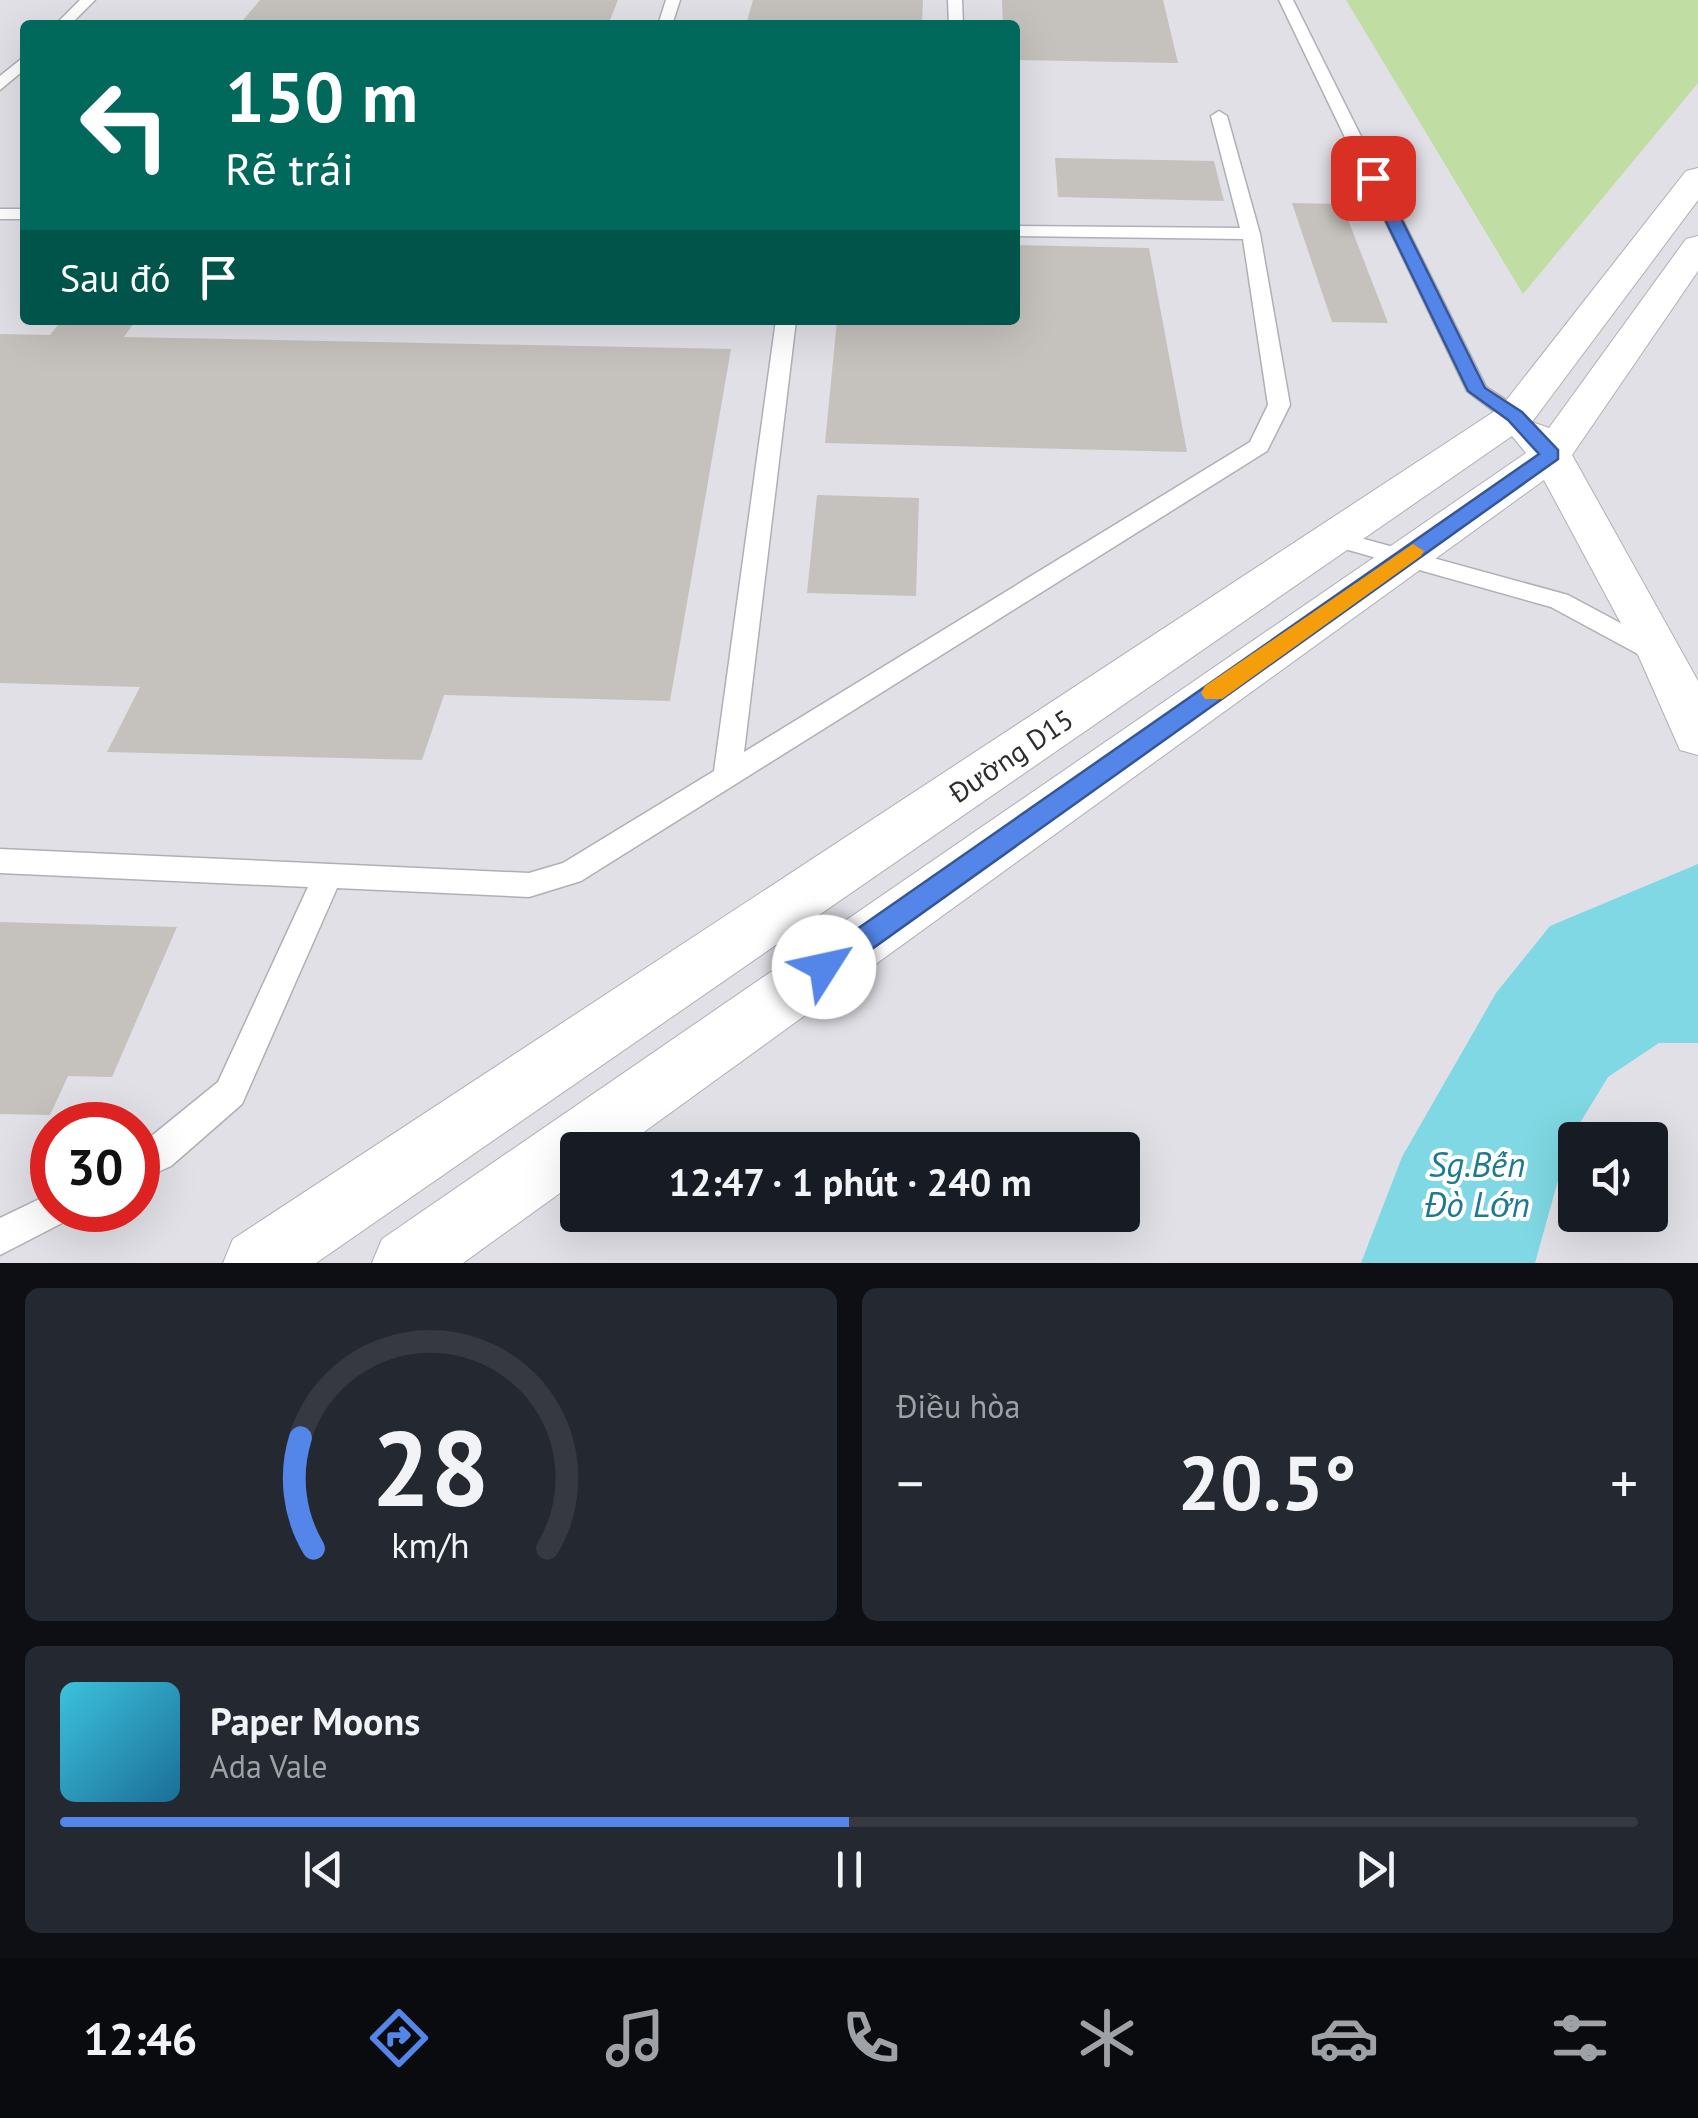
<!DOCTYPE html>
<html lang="vi">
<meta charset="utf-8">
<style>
body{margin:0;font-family:"PT Sans",sans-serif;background:#242831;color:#f1f3f6;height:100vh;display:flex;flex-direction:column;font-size:38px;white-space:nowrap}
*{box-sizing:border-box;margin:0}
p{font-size:32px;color:#9ea1a6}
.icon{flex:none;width:55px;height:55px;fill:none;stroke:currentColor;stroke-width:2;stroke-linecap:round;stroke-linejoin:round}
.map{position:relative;height:1263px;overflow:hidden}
.drawer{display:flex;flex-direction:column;gap:25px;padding:25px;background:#0d0f14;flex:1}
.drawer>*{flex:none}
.banner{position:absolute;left:20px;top:20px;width:1000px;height:305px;border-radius:10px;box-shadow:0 10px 40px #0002;background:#00695c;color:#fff;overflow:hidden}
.controls{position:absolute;left:1558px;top:1122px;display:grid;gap:20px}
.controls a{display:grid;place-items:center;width:110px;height:110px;border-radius:10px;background:#171b24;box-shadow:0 10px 40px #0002;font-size:50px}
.speed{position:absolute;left:30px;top:1102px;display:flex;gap:20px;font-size:50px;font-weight:700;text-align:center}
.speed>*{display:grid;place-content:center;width:130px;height:130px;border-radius:50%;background:#171b24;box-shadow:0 10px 40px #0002;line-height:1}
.speed .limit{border:15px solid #d22;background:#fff;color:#111}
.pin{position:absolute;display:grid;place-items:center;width:85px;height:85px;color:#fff;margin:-42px;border-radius:20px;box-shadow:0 5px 15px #0006}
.me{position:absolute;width:110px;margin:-55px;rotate:55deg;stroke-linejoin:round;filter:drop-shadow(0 0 8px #0008)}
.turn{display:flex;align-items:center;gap:35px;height:210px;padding:0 40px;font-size:45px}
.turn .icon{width:130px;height:130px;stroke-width:2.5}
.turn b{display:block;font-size:70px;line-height:85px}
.then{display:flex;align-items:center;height:95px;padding:0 40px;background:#0003;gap:20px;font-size:38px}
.big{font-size:75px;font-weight:800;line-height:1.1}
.drawer .card{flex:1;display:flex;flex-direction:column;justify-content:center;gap:15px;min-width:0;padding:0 35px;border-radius:15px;background:#242831}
.drawer .dial{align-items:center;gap:0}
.dial svg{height:260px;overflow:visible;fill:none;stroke:#363941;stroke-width:7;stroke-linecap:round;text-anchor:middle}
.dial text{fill:#f1f3f6;stroke:none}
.song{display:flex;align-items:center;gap:30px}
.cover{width:120px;height:120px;border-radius:15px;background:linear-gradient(135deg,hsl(190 70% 55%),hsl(200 70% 35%))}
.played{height:10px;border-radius:5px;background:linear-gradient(90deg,#5386e8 50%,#363941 50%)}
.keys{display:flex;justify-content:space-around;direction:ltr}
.heat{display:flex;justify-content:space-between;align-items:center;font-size:55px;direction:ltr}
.drawer .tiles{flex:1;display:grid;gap:25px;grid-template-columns:1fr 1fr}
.card:last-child{grid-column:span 2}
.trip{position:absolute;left:560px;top:1132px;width:580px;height:100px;border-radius:10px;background:#171b24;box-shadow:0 10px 40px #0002;font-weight:800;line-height:100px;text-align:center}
.tab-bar{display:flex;height:160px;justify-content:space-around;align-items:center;background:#090b0e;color:#9ea1a6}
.tab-bar .icon{width:70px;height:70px}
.tab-bar .on{color:#5386e8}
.tab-bar b{font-size:45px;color:#f1f3f6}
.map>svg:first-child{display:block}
.industrial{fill:#e1e0e6;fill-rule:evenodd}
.green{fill:#c0dda3}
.water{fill:#7fd8e3}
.building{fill:#c5c1bc}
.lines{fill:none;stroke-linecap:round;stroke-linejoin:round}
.service-casing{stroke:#adb1b7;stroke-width:3}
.minor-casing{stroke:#adb1b7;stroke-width:2}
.service{fill:#fff;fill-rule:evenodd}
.minor{fill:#fff;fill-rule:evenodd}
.route{fill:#5386e8;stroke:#365797;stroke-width:2.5}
.slow{fill:#f59e0b}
.labels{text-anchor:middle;stroke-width:8;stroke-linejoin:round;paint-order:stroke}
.street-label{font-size:28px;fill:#2d2d2d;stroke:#fff}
.near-water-label{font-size:35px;font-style:italic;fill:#1c7b91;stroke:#fff}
</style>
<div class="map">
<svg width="1698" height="1263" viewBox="0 0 1698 1263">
<rect width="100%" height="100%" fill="#ece6e1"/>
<path class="industrial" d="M 0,0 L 1698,0 L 1698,1263 L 0,1263 ZM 25,25 L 1015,25 L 1015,320 L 25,320 ZM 52,1125 L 138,1125 L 138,1210 L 52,1210 ZM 1575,1140 L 1650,1140 L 1650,1215 L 1575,1215 ZM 578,1150 L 1122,1150 L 1122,1215 L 578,1215 Z"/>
<path class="green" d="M 1346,0 L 1698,0 L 1698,83 L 1523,294 Z"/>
<path class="water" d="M 1698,864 L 1698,1043 L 1659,1043 L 1608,1077 L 1569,1141 L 1535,1263 L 1361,1263 L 1402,1157 L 1496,993 L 1550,926 Z"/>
<g class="building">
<path d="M 260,0 L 618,0 L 608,25 L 239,25 Z"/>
<path d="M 753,0 L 923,0 L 922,25 L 746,25 Z"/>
<path d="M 1002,0 L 1163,0 L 1178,63 L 1015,60 L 1015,25 L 1003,25 Z"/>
<path d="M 1055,158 L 1214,161 L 1224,201 L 1058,197 Z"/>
<path d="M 1292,203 L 1342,204 L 1388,323 L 1332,322 Z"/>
<path d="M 1015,245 L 1149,248 L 1187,452 L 825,443 L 837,320 L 1015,320 Z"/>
<path d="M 62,320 L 136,320 L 124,337 L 731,349 L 670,701 L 444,695 L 422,760 L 107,752 L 140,687 L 0,683 L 0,334 L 50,335 Z"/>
<path d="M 817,495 L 919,498 L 916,596 L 807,593 Z"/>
<path d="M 0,922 L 177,927 L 112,1077 L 68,1076 L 50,1115 L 0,1114 Z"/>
</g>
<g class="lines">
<g class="service-casing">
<g id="service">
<path d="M 80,0 L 95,0 L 70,25 L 55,25 Z"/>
<path d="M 666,0 L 680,0 L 672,25 L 658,25 Z"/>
<path d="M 948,0 L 962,0 L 963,25 L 949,25 Z"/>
<path d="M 1279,0 L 1293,0 L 1486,387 L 1523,411 L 1526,416 L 1523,421 L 1507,421 L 1467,391 Z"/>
<path d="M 25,56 L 25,69 L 0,90 L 0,76 Z"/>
<path d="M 1219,111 L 1227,116 L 1260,234 L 1290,405 L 1267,451 L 581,881 L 529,897 L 337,888 L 242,1104 L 171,1166 L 138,1181 L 138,1147 L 218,1082 L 308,887 L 0,873 L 0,849 L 529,873 L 563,863 L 714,771 L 776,320 L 796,320 L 744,752 L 1250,442 L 1268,405 L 1243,239 L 1015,236 L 1015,226 L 1240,228 L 1211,116 Z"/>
<rect x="0" y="209" width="25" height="10"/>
<path d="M 1335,531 L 1568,595 L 1667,648 L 1671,654 L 1667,660 L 1649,660 L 1551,607 L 1327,544 L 1323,539 Z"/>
<path d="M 52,1193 L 52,1210 L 69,1210 L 64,1222 L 0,1255 L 0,1218 Z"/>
</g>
</g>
<g class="minor-casing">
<path id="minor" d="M 1698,168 L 1698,200 L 1532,422 L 1549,428 L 1686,239 L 1698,236 L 1698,271 L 1572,455 L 1698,681 L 1698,755 L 1680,750 L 1639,657 L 1544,480 L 619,1150 L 578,1150 L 578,1180 L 463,1263 L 372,1263 L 382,1239 L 1526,453 L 1512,436 L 316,1263 L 223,1263 L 233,1239 L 1501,407 L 1686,171 Z"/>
</g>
<use href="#service" class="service"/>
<use href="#minor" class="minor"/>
</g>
<path class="route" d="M 1373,173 L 1381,178 L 1485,388 L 1522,412 L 1558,450 L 1558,459 L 834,976 L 824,979 L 814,976 L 810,967 L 814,959 L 1539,454 L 1508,420 L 1468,391 L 1365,178 Z"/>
<path class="slow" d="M 1413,544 L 1424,551 L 1421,556 L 1222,699 L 1205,699 L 1201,693 L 1205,686 Z"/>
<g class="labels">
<g class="street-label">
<text transform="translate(1011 756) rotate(-34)" y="10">Đường D15</text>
</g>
<g class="near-water-label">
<text x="1477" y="1177">Sg.Bến<tspan x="1477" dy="40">Đò Lớn</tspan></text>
</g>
</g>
</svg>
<div class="controls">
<a><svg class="icon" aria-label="sound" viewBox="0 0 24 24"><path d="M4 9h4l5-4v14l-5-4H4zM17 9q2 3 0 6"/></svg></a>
</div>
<div class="speed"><div class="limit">30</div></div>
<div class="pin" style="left:1373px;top:178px;background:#d93025"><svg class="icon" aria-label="arrive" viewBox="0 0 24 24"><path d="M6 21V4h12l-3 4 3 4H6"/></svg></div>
<svg class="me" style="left:824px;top:967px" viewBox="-20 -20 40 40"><circle r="19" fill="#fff"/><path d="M0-13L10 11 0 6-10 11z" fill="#5386e8"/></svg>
<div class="trip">12:47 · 1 phút · 240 m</div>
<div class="banner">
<div class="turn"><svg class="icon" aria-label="left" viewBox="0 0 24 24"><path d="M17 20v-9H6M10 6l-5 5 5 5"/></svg><div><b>150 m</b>Rẽ trái</div></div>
<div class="then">Sau đó<svg class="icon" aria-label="arrive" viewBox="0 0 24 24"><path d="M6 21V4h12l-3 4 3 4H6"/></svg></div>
</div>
</div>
<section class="drawer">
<div class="tiles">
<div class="card dial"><svg viewBox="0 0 100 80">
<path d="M14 69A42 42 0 1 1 86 69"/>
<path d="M14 69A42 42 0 0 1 10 35" stroke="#5386e8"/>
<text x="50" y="56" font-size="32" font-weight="700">28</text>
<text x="50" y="72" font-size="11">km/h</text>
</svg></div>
<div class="card"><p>Điều hòa</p>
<div class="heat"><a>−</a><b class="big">20.5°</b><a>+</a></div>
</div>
<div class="card">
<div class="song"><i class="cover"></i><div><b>Paper Moons</b><p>Ada Vale</p></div></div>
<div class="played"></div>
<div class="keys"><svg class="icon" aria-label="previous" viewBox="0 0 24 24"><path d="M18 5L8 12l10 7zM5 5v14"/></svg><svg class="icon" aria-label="pause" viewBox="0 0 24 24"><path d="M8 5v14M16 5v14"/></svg><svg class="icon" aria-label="next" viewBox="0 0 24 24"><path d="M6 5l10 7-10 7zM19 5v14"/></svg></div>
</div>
</div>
</section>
<nav class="tab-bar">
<b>12:46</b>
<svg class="icon on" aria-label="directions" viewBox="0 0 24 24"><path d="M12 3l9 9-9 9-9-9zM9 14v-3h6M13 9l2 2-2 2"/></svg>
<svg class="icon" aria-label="music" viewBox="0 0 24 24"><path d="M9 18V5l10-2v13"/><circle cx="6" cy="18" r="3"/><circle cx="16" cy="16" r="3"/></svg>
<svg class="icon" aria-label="phone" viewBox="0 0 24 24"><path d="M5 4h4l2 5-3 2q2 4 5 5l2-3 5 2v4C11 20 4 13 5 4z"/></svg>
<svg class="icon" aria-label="climate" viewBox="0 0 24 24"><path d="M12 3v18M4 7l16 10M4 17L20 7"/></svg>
<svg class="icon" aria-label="car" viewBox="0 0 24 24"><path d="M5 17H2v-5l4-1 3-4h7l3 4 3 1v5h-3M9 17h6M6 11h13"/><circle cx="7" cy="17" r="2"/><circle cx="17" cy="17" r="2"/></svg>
<svg class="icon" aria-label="filters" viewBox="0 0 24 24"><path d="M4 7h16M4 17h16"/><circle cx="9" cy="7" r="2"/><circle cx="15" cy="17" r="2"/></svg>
</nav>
